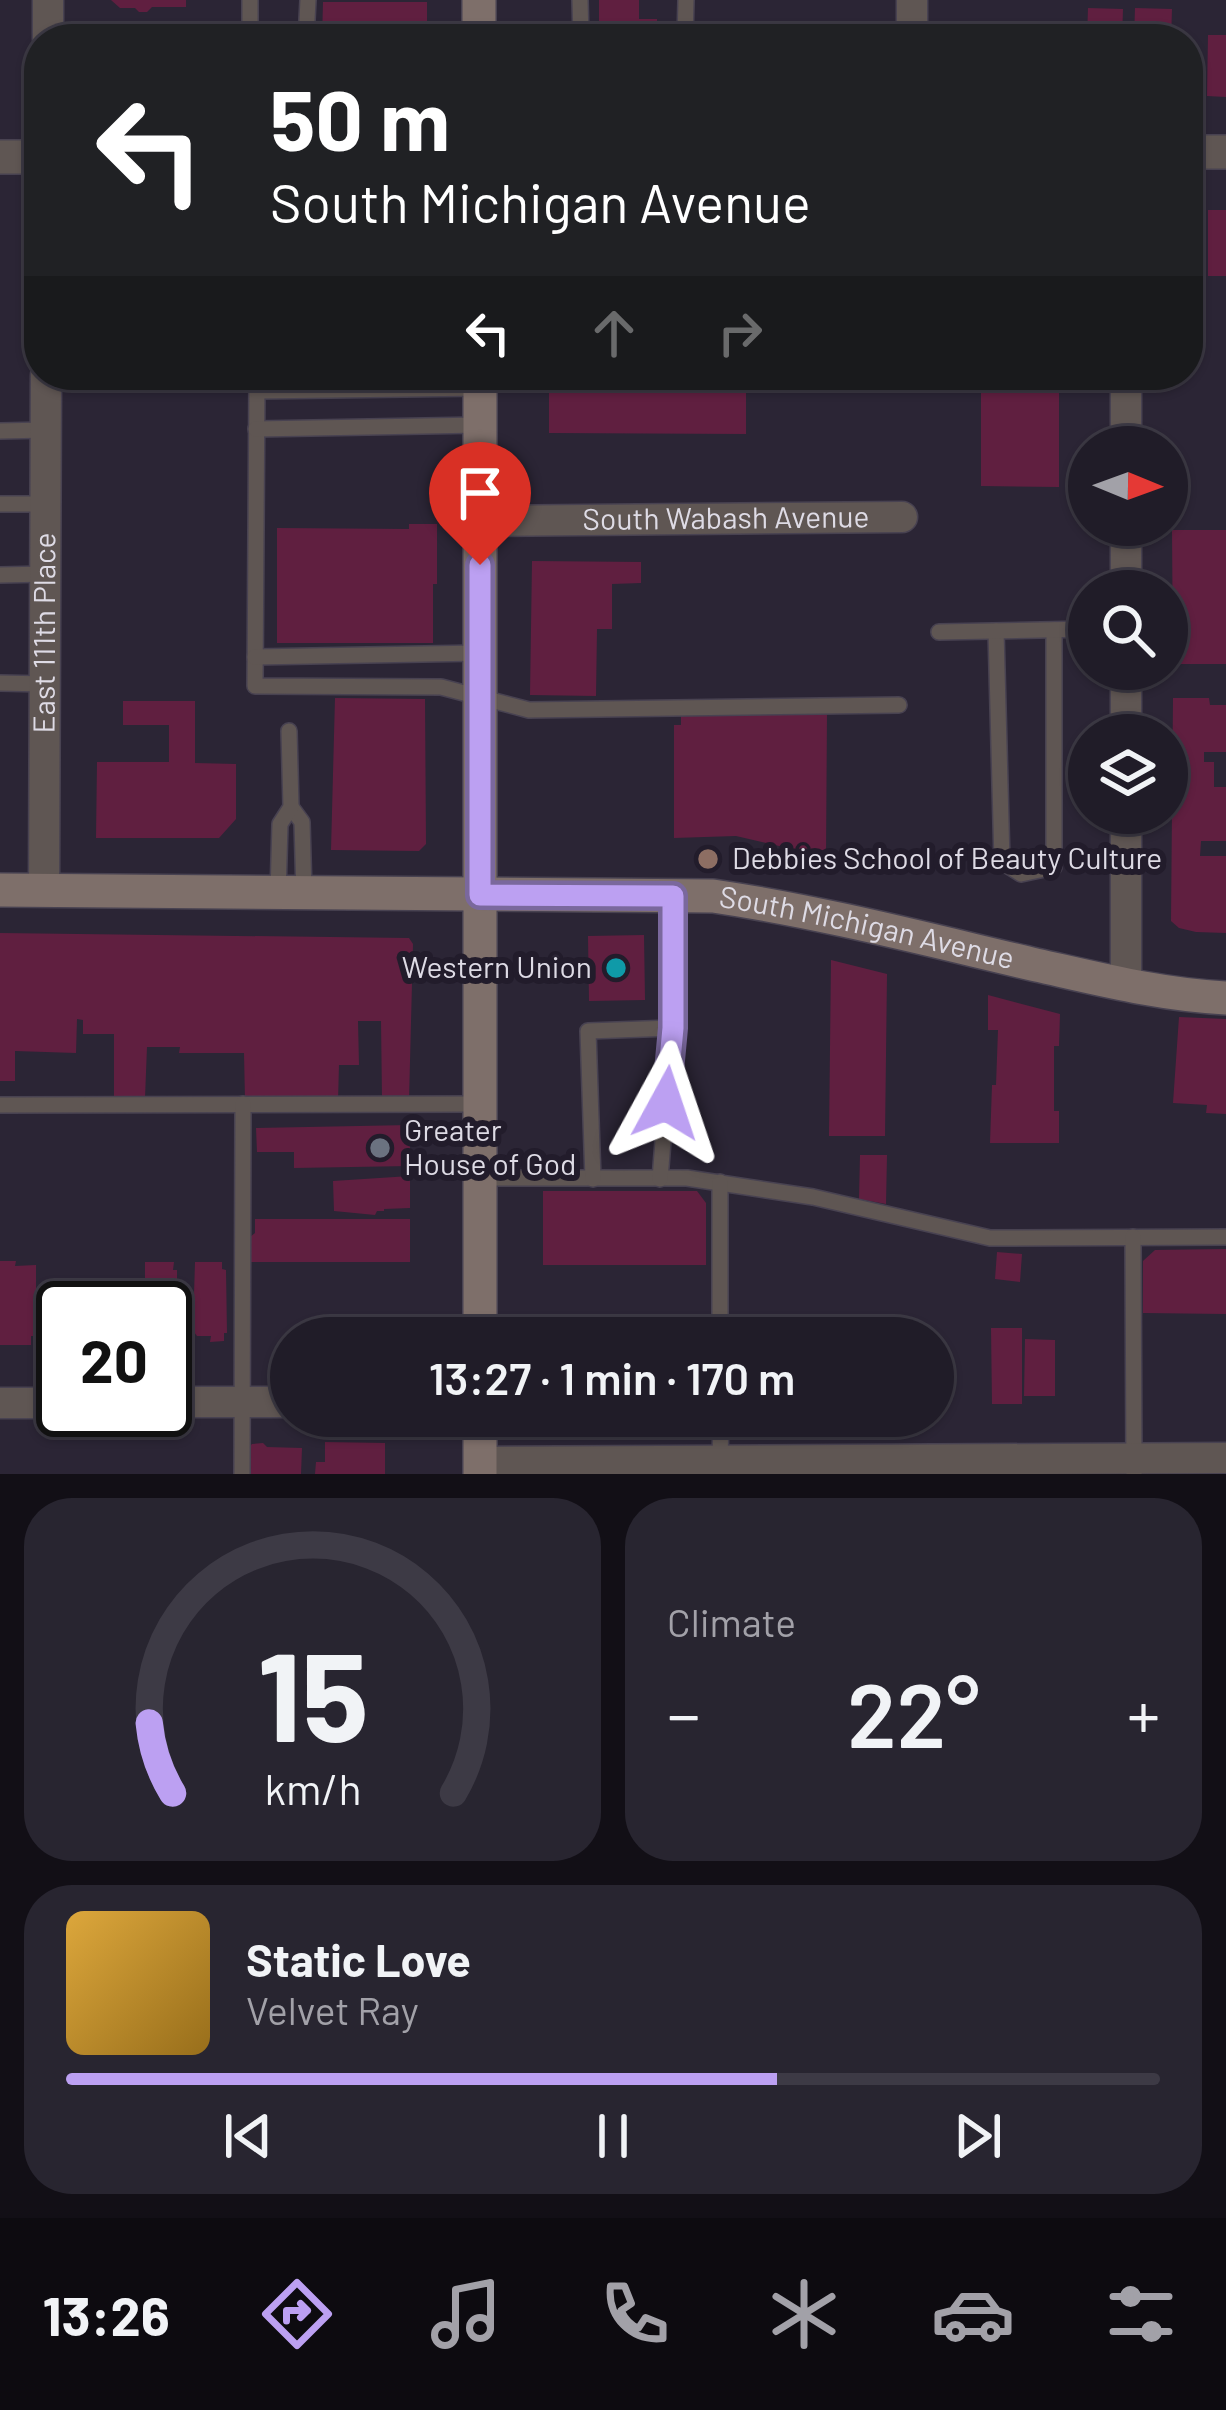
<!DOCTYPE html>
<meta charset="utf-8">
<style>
body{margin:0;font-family:Barlow,sans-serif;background:#282530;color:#f1f3f6;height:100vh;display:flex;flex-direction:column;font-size:45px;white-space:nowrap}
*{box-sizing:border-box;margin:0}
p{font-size:39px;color:#a2a1a8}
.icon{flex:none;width:66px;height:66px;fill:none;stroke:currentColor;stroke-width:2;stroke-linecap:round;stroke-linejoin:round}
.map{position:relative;height:1474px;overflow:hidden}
.side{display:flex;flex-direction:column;gap:24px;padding:24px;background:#120f16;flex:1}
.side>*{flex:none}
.guide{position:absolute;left:24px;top:24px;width:1179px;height:366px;border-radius:48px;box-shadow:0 3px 9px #0004,0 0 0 3px #3d3a45;background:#202124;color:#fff;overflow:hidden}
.needle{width:78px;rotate:91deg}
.buttons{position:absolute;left:1068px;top:426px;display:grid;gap:24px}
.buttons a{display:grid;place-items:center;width:120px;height:120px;border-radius:50%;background:#201c28;box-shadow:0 3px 9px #0004,0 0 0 3px #3d3a45;font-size:60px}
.speed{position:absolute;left:36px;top:1281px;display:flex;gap:24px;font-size:60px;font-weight:700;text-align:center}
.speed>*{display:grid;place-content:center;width:156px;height:156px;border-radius:50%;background:#201c28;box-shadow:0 3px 9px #0004,0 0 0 3px #3d3a45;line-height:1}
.speed .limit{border:6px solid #111;border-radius:18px;background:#fff;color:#111}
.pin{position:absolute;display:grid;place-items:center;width:102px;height:102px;color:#fff;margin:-123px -51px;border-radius:50% 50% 50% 0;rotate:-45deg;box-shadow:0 0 12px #0007}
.pin .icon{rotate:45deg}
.me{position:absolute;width:132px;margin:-66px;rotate:5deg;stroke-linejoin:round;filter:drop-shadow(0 0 9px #0008)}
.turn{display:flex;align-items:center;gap:42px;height:252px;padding:0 48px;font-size:54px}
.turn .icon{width:156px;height:156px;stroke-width:2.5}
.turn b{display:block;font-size:84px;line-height:102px}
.lanes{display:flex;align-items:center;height:114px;padding:0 48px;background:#0003;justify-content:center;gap:60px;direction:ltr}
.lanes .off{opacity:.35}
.big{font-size:90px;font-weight:600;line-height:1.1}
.side .tile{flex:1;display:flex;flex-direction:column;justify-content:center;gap:18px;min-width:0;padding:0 42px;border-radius:48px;background:#282530}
.side .dial{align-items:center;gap:0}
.dial svg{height:312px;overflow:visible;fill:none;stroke:#3d3a45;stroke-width:7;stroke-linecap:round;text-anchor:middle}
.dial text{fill:#f1f3f6;stroke:none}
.song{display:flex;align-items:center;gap:36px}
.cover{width:144px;height:144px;border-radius:18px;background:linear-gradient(135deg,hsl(40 70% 55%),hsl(40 70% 35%))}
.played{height:12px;border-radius:6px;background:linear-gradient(90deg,#bca0f2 65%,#3d3a45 65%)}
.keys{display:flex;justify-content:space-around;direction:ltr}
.heat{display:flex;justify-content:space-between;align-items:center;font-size:66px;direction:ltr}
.side .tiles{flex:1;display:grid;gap:24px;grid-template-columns:1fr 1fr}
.tile:last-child{grid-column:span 2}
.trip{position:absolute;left:270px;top:1317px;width:684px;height:120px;border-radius:60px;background:#201c28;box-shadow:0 3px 9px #0004,0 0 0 3px #3d3a45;font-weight:600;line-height:120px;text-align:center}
.tabs{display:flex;height:192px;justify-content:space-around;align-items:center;background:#0d0b10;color:#a2a1a8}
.tabs .icon{width:84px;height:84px}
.tabs .selected{color:#bca0f2}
.tabs b{font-size:54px;color:#f1f3f6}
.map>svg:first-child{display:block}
.building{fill:#601f40}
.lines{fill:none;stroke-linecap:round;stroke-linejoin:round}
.service-casing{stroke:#484251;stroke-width:18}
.minor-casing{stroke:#484251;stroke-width:33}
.tertiary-casing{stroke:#484251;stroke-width:36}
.secondary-casing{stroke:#484251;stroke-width:36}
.service{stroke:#5f5653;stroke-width:15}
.minor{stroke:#5f5653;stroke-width:30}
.tertiary{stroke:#5f5653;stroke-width:33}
.secondary{stroke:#7e6f6a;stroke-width:33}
.route-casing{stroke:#7a689d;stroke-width:30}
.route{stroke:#bca0f2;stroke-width:21}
.education-dot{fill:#8d6e63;stroke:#221c2b;stroke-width:4.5}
.culture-dot{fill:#0f9aa8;stroke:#221c2b;stroke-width:4.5}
.worship-dot{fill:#6b7280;stroke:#221c2b;stroke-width:4.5}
.labels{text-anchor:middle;stroke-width:12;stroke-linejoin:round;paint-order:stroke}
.street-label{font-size:30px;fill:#dedbe5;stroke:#221c2b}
.poi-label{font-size:30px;fill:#dedbe5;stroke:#221c2b;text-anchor:start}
</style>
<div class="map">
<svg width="1226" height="1474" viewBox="0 0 1226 1474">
<rect width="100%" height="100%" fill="#2b2535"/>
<g class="building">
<path d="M 111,0 L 186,0 L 186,7 L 152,7 L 147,12 L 139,12 L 135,8 L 120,8 Z"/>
<path d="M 599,0 L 639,0 L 639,19 L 657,19 L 657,39 L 599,39 Z"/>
<path d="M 323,2 L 427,2 L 427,39 L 322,39 Z"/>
<path d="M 1088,8 L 1123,9 L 1122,39 L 1087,39 Z"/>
<path d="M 1135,8 L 1172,9 L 1171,39 L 1134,39 Z"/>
<path d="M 740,22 L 771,23 L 771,39 L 740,39 Z"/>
<path d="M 107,23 L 161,23 L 161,28 L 193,29 L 193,39 L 105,39 L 102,30 Z"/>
<path d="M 963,23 L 991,24 L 991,39 L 962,39 Z"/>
<path d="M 1208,35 L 1226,35 L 1226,97 L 1207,96 Z"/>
<rect x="1208" y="210" width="18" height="66"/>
<path d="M 549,375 L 746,375 L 746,434 L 549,433 Z"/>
<path d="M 981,375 L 1059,375 L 1059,487 L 981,486 Z"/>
<path d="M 409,524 L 437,524 L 437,584 L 433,584 L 433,643 L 277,643 L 277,528 L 409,529 Z"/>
<path d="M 1172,530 L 1226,530 L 1226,664 L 1173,664 Z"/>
<path d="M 532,561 L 641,562 L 641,583 L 612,584 L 612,629 L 597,629 L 596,696 L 530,695 Z"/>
<path d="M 335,698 L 425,699 L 426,844 L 419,851 L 331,850 Z"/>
<path d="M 1173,698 L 1209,698 L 1210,705 L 1226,705 L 1226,752 L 1204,752 L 1204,762 L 1214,762 L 1214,787 L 1226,787 L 1226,841 L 1201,841 L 1200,856 L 1226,856 L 1226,933 L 1196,932 L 1179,928 L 1171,921 Z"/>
<path d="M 123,701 L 195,701 L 195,763 L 236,764 L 236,819 L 219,838 L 96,838 L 97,762 L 169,762 L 169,725 L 123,725 Z"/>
<path d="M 681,706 L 827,712 L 826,857 L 736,836 L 674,838 L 674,725 L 681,725 Z"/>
<path d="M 0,933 L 409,938 L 413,944 L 409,1101 L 382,1099 L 381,1021 L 358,1021 L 359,1065 L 339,1065 L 338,1101 L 245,1100 L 244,1053 L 179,1053 L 180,1047 L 147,1047 L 145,1098 L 114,1097 L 114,1034 L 83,1034 L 83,1020 L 77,1019 L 76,1053 L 15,1051 L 15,1081 L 0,1081 Z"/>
<path d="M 644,935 L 645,1000 L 589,1001 L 588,936 Z"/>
<path d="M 831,960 L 887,974 L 885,1136 L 829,1136 Z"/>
<path d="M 988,995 L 1060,1014 L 1059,1046 L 1054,1046 L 1054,1111 L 1059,1111 L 1059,1143 L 990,1143 L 992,1085 L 996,1085 L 998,1030 L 988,1030 Z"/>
<path d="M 1179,1017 L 1226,1019 L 1226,1114 L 1206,1113 L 1207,1105 L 1173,1103 Z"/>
<path d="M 410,1125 L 410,1166 L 294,1168 L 294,1152 L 257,1152 L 256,1128 Z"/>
<path d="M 860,1155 L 887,1155 L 886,1204 L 859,1199 Z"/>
<path d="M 410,1176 L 410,1208 L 384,1209 L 384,1211 L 377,1211 L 375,1215 L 334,1211 L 333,1181 Z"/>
<path d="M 543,1191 L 697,1191 L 706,1203 L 706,1265 L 543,1265 Z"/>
<path d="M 255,1219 L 410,1219 L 410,1262 L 250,1262 L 250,1237 L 255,1233 Z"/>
<path d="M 1226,1249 L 1226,1314 L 1143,1313 L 1143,1261 L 1155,1250 Z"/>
<path d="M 997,1252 L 1022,1254 L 1020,1282 L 995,1279 Z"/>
<path d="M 0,1261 L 16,1261 L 15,1266 L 36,1265 L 36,1336 L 31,1336 L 31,1345 L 0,1345 Z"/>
<path d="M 145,1262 L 174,1262 L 173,1270 L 177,1270 L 177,1339 L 165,1339 L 165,1308 L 145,1308 Z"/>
<path d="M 195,1262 L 222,1262 L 222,1269 L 226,1270 L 227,1333 L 224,1333 L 224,1341 L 210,1342 L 211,1336 L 197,1336 L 194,1332 L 194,1313 L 189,1313 L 189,1295 L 194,1295 Z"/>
<path d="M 362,1316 L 400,1319 L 400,1338 L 311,1338 L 312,1319 L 363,1319 Z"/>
<path d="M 828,1324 L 859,1325 L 859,1338 L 828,1338 Z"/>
<path d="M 991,1328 L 1022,1328 L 1022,1404 L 992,1404 Z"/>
<path d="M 1025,1339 L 1055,1340 L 1055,1396 L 1024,1396 Z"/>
<path d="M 325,1442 L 385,1443 L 385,1474 L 315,1474 L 316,1462 L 325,1462 Z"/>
<path d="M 263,1443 L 267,1447 L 302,1448 L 301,1474 L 246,1474 L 246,1450 L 252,1444 Z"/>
</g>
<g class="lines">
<g class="service-casing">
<g id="service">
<path d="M 580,0 L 581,39"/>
<path d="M 250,39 L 250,0"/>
<path d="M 306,39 L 308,0"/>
<path d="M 685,39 L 686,0"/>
<path d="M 257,375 L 255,686 L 441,687 L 529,710 L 899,705"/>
<path d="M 257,391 L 480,388"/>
<path d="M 256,429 L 480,425"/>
<path d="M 0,431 L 46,430"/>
<path d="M 0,504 L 46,504"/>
<path d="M 0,575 L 46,574"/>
<path d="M 996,631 L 1002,862 L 1021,874 L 1054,867 L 1054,630"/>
<path d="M 939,632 L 1089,629"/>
<path d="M 255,657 L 480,653"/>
<path d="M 0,683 L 45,684"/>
<path d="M 291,807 L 302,822 L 304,893"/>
<path d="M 278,893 L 280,824 L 291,807 L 289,731"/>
<path d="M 0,1105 L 480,1104"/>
<path d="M 480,1178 L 687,1178 L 813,1197 L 990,1238 L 1226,1237"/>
<path d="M 593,1179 L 588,1031 L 672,1028 L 673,897"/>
<path d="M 660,1179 L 672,1028"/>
<path d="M 720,1182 L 720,1338"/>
<path d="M 1133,1237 L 1134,1474"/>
<path d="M 720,1461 L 721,1416"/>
<path d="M 242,1474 L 243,1104"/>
</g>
</g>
<g class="minor-casing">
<g id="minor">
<path d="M 48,39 L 48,0"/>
<path d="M 912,39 L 912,0"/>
<path d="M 1126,447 L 1126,375"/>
<path id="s1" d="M 480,521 L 902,517"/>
<path d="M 1126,591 L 1126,525"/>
<path d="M 1126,735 L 1126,669"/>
<path d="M 1126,813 L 1126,985"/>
<path id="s2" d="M 44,891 L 46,375"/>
<path d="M 165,1402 L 291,1402"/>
<path d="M 0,1403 L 63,1403"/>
<path d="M 480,1462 L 1226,1458"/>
</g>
</g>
<g class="tertiary-casing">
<g id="tertiary">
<path d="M 1188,152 L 1226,152"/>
<path d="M 0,157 L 39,157"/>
</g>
</g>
<g class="secondary-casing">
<g id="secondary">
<path d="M 479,39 L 479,0"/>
<path d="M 480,375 L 480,1338"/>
<path id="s3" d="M 0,890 L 713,896 C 822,912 929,940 1036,965 C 1099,979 1161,995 1226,998"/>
<path d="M 480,1416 L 480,1474"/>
</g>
</g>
<use href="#service" class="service"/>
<use href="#minor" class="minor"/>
<use href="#tertiary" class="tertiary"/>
<use href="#secondary" class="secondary"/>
</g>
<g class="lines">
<g class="route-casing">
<path id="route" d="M 480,565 L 480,895 L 673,896 L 673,1028 L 666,1103"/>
</g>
<use href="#route" class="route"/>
</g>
<circle class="education-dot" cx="708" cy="859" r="12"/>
<circle class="culture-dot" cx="616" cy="968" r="12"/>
<circle class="worship-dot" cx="380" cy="1148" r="12"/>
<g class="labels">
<g class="street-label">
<text dy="10" stroke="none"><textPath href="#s1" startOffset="246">South Wabash Avenue</textPath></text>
<text dy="10" stroke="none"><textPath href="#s2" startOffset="258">East 111th Place</textPath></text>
<text dy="10" stroke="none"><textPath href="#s3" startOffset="870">South Michigan Avenue</textPath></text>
</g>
<g class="poi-label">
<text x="732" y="869">Debbies School of Beauty Culture</text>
<text x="592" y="978" text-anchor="end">Western Union</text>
<text x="404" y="1141">Greater<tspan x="404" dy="34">House of God</tspan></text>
</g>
</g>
</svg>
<div class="buttons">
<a><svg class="needle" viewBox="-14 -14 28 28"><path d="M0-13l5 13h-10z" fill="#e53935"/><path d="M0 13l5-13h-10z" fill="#a2a1a8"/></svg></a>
<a><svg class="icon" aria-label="search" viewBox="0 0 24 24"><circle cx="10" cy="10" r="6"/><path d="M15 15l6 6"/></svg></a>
<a><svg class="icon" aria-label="layers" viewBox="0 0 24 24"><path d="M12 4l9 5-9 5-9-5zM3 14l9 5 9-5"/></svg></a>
</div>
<div class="speed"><div class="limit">20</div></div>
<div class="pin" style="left:480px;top:565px;background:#d93025"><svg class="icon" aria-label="arrive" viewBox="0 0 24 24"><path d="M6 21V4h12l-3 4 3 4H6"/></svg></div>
<svg class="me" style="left:666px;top:1103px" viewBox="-20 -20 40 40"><path d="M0-17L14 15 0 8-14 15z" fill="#bca0f2" stroke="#fff" stroke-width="4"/></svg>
<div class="trip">13:27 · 1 min · 170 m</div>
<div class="guide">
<div class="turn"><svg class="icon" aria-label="left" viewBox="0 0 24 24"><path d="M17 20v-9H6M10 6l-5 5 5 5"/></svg><div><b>50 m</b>South Michigan Avenue</div></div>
<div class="lanes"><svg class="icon" aria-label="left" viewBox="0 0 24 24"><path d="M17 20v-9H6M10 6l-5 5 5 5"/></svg><svg class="icon off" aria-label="ahead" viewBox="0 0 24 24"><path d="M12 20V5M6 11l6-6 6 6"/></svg><svg class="icon off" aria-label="right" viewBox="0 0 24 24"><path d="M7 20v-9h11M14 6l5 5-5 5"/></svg></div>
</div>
</div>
<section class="side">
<div class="tiles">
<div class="tile dial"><svg viewBox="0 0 100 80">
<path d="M14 69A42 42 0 1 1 86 69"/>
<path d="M14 69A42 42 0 0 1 8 51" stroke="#bca0f2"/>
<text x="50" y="56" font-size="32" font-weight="700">15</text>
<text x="50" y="72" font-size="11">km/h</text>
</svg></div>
<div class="tile"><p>Climate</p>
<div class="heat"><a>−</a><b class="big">22°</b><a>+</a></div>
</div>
<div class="tile">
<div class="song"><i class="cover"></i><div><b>Static Love</b><p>Velvet Ray</p></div></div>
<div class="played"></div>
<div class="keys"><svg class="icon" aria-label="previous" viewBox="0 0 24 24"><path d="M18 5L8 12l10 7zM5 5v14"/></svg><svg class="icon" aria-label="pause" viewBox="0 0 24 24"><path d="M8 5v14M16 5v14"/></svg><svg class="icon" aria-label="next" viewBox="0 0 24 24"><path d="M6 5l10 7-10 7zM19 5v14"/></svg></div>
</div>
</div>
</section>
<nav class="tabs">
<b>13:26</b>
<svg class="icon selected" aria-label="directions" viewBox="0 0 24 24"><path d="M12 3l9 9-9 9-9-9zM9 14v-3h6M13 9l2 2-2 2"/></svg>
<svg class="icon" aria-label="music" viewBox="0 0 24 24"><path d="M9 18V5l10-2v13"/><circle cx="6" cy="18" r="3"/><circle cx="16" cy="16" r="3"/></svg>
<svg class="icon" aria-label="phone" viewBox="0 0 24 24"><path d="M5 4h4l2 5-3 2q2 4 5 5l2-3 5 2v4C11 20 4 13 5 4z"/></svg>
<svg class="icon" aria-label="climate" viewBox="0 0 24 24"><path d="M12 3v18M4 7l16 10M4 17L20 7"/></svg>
<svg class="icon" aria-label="car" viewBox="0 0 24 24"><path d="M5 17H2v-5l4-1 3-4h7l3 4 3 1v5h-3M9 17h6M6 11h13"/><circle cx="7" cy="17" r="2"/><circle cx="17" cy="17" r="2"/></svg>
<svg class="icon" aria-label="filters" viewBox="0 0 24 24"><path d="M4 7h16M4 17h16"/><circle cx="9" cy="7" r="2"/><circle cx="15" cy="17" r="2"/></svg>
</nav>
